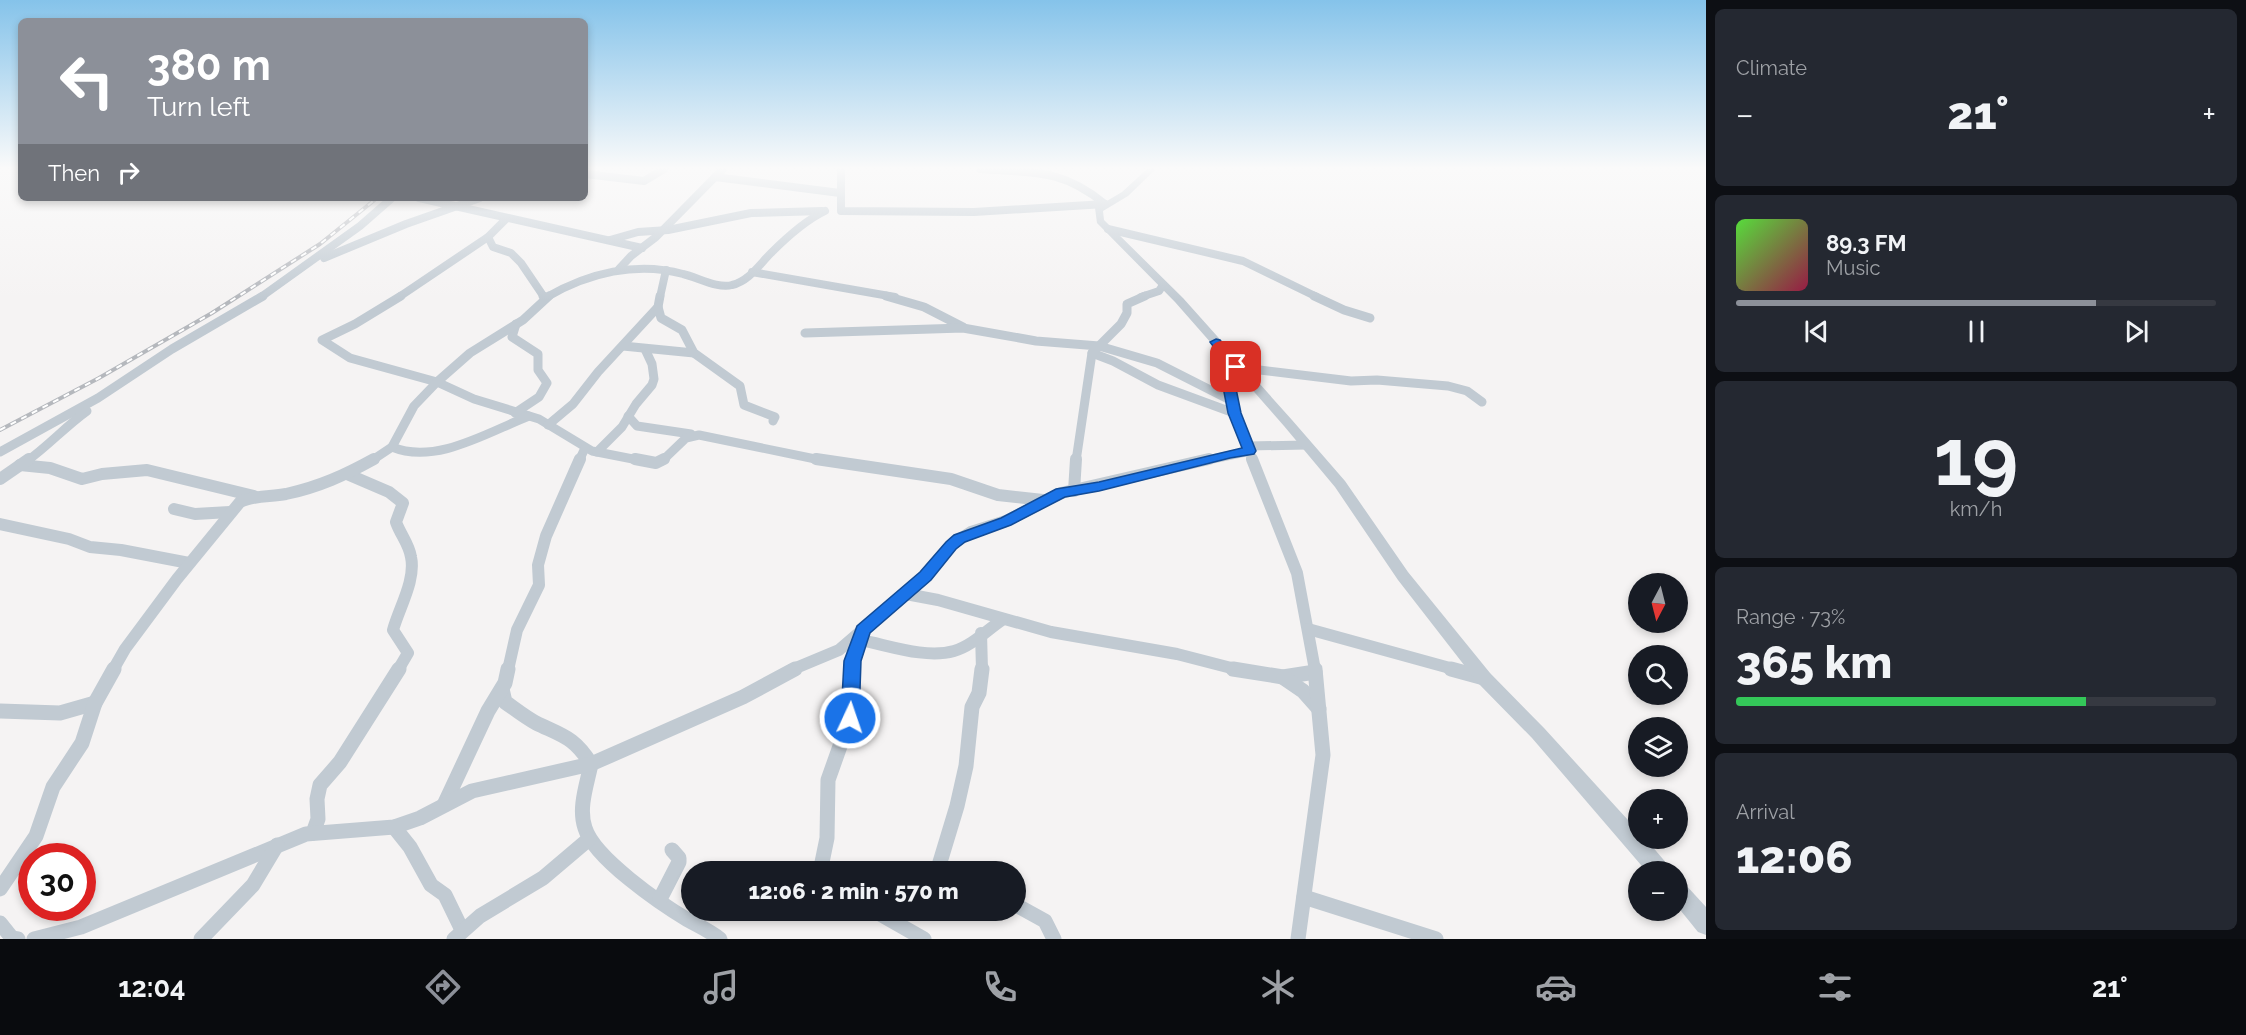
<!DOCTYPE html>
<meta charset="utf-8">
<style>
body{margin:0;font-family:Raleway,sans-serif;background:#242831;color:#f1f3f6;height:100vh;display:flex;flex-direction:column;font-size:22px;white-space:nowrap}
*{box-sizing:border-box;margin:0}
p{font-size:20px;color:#9ea1a6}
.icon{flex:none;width:33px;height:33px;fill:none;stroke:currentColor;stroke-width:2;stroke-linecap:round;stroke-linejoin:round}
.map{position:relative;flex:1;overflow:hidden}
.sheet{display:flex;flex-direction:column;gap:9px;padding:9px;background:#0d0f14;width:540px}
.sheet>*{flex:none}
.top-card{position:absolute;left:18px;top:18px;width:570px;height:183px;border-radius:9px;box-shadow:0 3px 9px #0003;background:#8c9099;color:#fff;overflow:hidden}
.needle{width:39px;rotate:187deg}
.tools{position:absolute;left:1628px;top:573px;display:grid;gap:12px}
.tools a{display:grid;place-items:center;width:60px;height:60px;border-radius:50%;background:#171b24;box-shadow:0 3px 9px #0003;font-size:30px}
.speed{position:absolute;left:18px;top:843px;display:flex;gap:12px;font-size:30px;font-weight:700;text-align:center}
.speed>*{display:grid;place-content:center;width:78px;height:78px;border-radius:50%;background:#171b24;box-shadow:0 3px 9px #0003;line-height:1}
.speed .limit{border:9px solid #d22;background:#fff;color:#111}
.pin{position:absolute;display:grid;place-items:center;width:51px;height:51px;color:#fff;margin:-26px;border-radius:12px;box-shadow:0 3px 9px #0006}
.me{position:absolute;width:66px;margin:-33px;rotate:3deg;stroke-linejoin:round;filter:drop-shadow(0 0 4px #0008)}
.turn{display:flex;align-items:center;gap:21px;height:126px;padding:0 30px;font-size:27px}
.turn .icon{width:78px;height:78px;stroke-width:2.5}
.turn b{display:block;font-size:42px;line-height:51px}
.then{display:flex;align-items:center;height:57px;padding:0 30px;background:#0003;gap:12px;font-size:22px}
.big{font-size:45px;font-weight:800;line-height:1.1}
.sheet .tile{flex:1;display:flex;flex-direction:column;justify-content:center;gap:9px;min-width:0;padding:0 21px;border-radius:9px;background:#242831}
.sheet .dial{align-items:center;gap:0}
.dial b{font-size:78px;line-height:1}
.song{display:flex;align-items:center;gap:18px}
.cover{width:72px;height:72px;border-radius:9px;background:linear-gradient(135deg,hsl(110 70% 55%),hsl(340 70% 35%))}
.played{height:6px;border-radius:3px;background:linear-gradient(90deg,#8c9099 75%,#363941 75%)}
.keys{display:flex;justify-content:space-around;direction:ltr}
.heat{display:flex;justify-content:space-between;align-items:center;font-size:33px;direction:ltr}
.charge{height:9px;border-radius:4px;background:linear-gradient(90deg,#34c759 73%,#363941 0)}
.trip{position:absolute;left:681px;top:861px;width:345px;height:60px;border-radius:30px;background:#171b24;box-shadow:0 3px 9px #0003;font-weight:800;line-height:60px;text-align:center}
.menu{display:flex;height:96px;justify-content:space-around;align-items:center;background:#090b0e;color:#9ea1a6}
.menu .icon{width:42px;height:42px}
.menu .selected{color:#8c9099}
.menu b{font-size:27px;color:#f1f3f6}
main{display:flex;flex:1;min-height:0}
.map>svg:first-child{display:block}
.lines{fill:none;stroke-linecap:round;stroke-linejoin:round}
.minor-far3{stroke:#c1cad2;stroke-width:8}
.minor-far2{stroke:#c1cad2;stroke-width:9}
.minor-far1{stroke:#c1cad2;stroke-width:12}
.minor{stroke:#c1cad2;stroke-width:15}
.tertiary{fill:#c1cad2;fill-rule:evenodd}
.rail-casing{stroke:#b5b8bd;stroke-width:4}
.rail{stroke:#fff;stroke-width:2;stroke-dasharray:6;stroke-linecap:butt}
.route{fill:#1a73e8;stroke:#114b97;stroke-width:1.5}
</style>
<main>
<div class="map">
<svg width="1706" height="939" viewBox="0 0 1706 939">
<rect width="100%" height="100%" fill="#f5f3f3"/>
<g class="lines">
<g class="minor-far3">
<path d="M 841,169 L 841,211 L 974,212 L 1105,204"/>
<path d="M 980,169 C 1033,173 1061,168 1105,204"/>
<path d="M 585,174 L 644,181 L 664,169"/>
<path d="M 715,177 L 840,193"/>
<path d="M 419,198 L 642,248"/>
<path d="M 1108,229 L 1243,261 L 1317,297"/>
<path d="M 488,237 L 493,247 L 511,253 L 521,263 L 544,297"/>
<path d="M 610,240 L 638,232 L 668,230 L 751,213 L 822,211"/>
<path d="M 324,258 L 406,224 L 480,198"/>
<path d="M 619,269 L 631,256 L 656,237 L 723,169"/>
<path d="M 752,272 L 895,297"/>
<path d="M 261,297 L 360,226 L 392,198"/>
<path d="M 399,297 L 488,237 L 506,219"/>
<path d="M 547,297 C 588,273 637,261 683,274 C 697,277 718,289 732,285 C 749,281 759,265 771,253 C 786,238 806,220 825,211"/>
<path d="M 660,297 L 666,270"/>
<path d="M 1141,297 L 1159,291 L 1163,285"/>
</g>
<g class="minor-far2">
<path d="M 401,296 L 355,324 L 322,340 L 350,358 L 437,382 L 474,399 L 539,419 L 592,451 L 643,461"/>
<path d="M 543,296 L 545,298"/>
<path d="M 886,296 L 924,307 L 963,327"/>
<path d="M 1314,296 L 1344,310 L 1370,318"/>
<path d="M 658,307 L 661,318 L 682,330 L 694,353 L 740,386 L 744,405 L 775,417 L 773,421"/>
<path d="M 805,333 L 963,328 L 1036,341 L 1099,346 L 1157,363 L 1232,401"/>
<path d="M 623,346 L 694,353"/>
<path d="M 1218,346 L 1222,350 L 1234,413 L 1253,461"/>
<path d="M 1092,353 L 1113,361 L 1158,385 L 1234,413"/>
<path d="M 1235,367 L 1351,381 L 1377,380 L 1448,386 L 1467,391 L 1482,402"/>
<path d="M 515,413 L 539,397 L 547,383 L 538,370 L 538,354 L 512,337 L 516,324"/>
<path d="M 628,416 L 637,426 L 691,434"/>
<path d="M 548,425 L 573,404 L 598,372 L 658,307 L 660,296"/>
<path d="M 1248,446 L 1307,445"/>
<path d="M 392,447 C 436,465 488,432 529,416"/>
<path d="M 0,452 L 98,398 L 172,349 L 263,296"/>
<path d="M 597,452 L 622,427 L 636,404 L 652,385 L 654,379 L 652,364 L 645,349"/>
<path d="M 27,461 C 48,446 66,426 87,411"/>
<path d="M 371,461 L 392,447 L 414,406 L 437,382 L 470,353 L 523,320 L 549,296"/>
<path d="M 579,461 L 585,448"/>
<path d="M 662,461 L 686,438 L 699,435 L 825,461"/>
<path d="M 1076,461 L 1092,353 L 1121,324 L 1127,313 L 1127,304 L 1145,296"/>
<path d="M 1203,461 L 1250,451"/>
</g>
<g class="minor-far1">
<path d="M 635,459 L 656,463 L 664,459"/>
<path d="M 816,459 L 951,479 L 998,495 L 1043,500"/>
<path d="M 1252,459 L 1297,573 L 1315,670"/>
<path d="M 20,465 L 50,468 L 82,479 L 102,474 L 147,470 L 254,496"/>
<path d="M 347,474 L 389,492 L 403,503 L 396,522 C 400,534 409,544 411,557 C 416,580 399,608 393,630 L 408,653 L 398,670"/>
<path d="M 0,479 L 29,459"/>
<path d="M 1074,491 L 1076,459"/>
<path d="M 174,509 L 195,514 L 230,512"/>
<path d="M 0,524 L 69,539 L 90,547 L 121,550 L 189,563"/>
<path d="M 906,594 L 938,600 L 1051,632 L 1177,654 L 1239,670"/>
<path d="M 1308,629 L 1457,670"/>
<path d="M 981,633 L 982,670"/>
<path d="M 860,640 C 888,645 925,659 954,651 C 972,646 987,630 1002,620"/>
<path d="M 113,670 L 125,649 L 177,579 L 240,502 C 255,495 270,497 286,494 C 319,487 345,475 374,459"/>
<path d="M 508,670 L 517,630 L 539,585 L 538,565 L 546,536 L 580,459"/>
<path d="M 791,670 L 839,650 L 925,576 L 951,545 L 971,532 L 1006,521 L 1061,493 L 1209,459"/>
<path d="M 853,670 L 862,632"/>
</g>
<g class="minor">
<path d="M 1233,669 L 1283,677 L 1315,672"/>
<path d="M 1451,669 L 1484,678"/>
<path d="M 1284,678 L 1303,691 L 1319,709"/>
<path d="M 502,689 L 505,702 C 515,709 525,717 536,723 C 563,736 574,737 591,764 C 587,784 578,808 585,828 C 594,858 661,904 688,920 C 699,926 710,931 720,939"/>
<path d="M 0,711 L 60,713 L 95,703"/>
<path d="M 444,805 L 488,711 L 505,683 L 508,669"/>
<path d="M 394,827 L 410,847 L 431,885 L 445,895 L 462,930"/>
<path d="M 313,833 L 318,819 L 317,799 L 320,785 L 340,762 L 399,669"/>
<path d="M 820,872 L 827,838 L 828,780 L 850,718 L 853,669"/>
<path d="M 937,872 L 957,806 L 966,766 L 972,707 L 979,693 L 982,669"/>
<path d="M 0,889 L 36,836 L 53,787 L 82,743 L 95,703 L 114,669"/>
<path d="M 1304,897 L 1436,939"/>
<path d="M 660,899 L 679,862 L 679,858 L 672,850"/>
<path d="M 1016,905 L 1045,921 L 1054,939"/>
<path d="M 873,910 L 924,939"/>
<path d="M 0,923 L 12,938 L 18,939"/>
<path d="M 34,939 L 81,927 L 306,834 L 394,827 L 420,818 L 472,791 L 591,764 L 743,697 L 795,669"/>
<path d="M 201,939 L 253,885 L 277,845"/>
<path d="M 454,939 L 480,916 L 543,878 L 589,839"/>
<path d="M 1298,939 L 1323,755 L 1315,669"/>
</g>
<g class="tertiary">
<path d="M 1147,169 L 1156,169 L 1128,196 L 1103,211 L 1104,220 L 1183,298 L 1292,420 L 1345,481 L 1408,572 L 1490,673 L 1544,728 L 1638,831 L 1638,838 L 1645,838 L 1668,865 L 1671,872 L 1647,872 L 1532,738 L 1478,683 L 1398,580 L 1335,487 L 1284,426 L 1175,302 L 1097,223 L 1095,208 L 1122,192 Z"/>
<path d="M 1677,880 L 1684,883 L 1706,907 L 1706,935 L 1698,932 L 1677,906 Z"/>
</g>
<g class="rail-casing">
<path id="rail" d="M 0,430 L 99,378 L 212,313 L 320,244 L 377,198"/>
</g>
<use href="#rail" class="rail"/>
</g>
<linearGradient id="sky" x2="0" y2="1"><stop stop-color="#85c3ea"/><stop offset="0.56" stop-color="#fafafa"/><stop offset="1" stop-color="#fafafa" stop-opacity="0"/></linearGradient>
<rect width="1706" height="300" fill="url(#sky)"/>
<path class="route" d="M 1216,339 L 1220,340 L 1241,367 L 1240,369 L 1232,369 L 1241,413 L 1256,451 L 1254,454 L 1230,458 L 1099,491 L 1065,497 L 1011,525 L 965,542 L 956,549 L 931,580 L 870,633 L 861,661 L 859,718 L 856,723 L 850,726 L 844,723 L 841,718 L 844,661 L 857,626 L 920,572 L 946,542 L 954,535 L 1001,518 L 1056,489 L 1099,482 L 1242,448 L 1228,413 L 1216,350 L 1210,342 Z"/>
</svg>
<div class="tools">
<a><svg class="needle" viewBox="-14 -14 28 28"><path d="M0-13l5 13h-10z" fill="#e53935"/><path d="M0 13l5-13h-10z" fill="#9ea1a6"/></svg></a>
<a><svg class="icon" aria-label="search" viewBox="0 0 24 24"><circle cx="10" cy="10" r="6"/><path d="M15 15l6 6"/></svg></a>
<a><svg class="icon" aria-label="layers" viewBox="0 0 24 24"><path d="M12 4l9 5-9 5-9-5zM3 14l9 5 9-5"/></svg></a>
<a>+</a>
<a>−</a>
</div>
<div class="speed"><div class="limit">30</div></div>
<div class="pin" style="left:1236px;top:367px;background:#d93025"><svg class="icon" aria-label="arrive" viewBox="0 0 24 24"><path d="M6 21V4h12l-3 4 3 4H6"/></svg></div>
<svg class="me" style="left:850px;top:718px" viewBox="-20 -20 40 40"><circle r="17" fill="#1a73e8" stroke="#fff" stroke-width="3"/><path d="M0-11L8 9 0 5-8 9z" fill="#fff"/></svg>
<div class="trip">12:06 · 2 min · 570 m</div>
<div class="top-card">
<div class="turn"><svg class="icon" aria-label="left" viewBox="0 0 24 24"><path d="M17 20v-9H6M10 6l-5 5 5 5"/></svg><div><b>380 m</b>Turn left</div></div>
<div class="then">Then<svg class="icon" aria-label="right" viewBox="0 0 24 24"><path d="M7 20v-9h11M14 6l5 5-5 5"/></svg></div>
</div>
</div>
<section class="sheet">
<div class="tile"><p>Climate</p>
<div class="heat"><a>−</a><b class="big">21°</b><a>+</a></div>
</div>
<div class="tile">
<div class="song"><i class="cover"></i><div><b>89.3 FM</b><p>Music</p></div></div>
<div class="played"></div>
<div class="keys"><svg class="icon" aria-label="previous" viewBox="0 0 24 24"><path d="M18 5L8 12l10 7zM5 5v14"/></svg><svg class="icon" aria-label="pause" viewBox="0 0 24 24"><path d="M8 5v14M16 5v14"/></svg><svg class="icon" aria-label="next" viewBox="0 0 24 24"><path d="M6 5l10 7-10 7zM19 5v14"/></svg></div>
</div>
<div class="tile dial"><b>19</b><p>km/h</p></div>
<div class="tile"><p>Range · 73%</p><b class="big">365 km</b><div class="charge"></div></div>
<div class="tile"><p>Arrival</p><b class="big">12:06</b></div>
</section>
</main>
<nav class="menu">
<b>12:04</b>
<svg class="icon selected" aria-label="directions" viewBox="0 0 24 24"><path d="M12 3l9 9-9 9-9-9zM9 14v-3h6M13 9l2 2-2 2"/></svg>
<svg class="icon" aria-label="music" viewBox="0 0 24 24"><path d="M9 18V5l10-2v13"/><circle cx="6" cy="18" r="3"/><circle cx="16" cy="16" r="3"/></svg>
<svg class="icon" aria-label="phone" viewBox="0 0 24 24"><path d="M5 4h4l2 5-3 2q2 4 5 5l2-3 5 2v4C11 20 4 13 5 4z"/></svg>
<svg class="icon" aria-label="climate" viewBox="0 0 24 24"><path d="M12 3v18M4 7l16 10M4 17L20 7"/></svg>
<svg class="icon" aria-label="car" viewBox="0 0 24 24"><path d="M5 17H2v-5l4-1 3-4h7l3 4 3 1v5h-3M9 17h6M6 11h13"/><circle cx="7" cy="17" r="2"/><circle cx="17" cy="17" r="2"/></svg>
<svg class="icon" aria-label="filters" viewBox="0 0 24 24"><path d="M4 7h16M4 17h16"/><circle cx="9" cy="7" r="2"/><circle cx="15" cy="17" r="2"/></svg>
<b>21°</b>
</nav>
